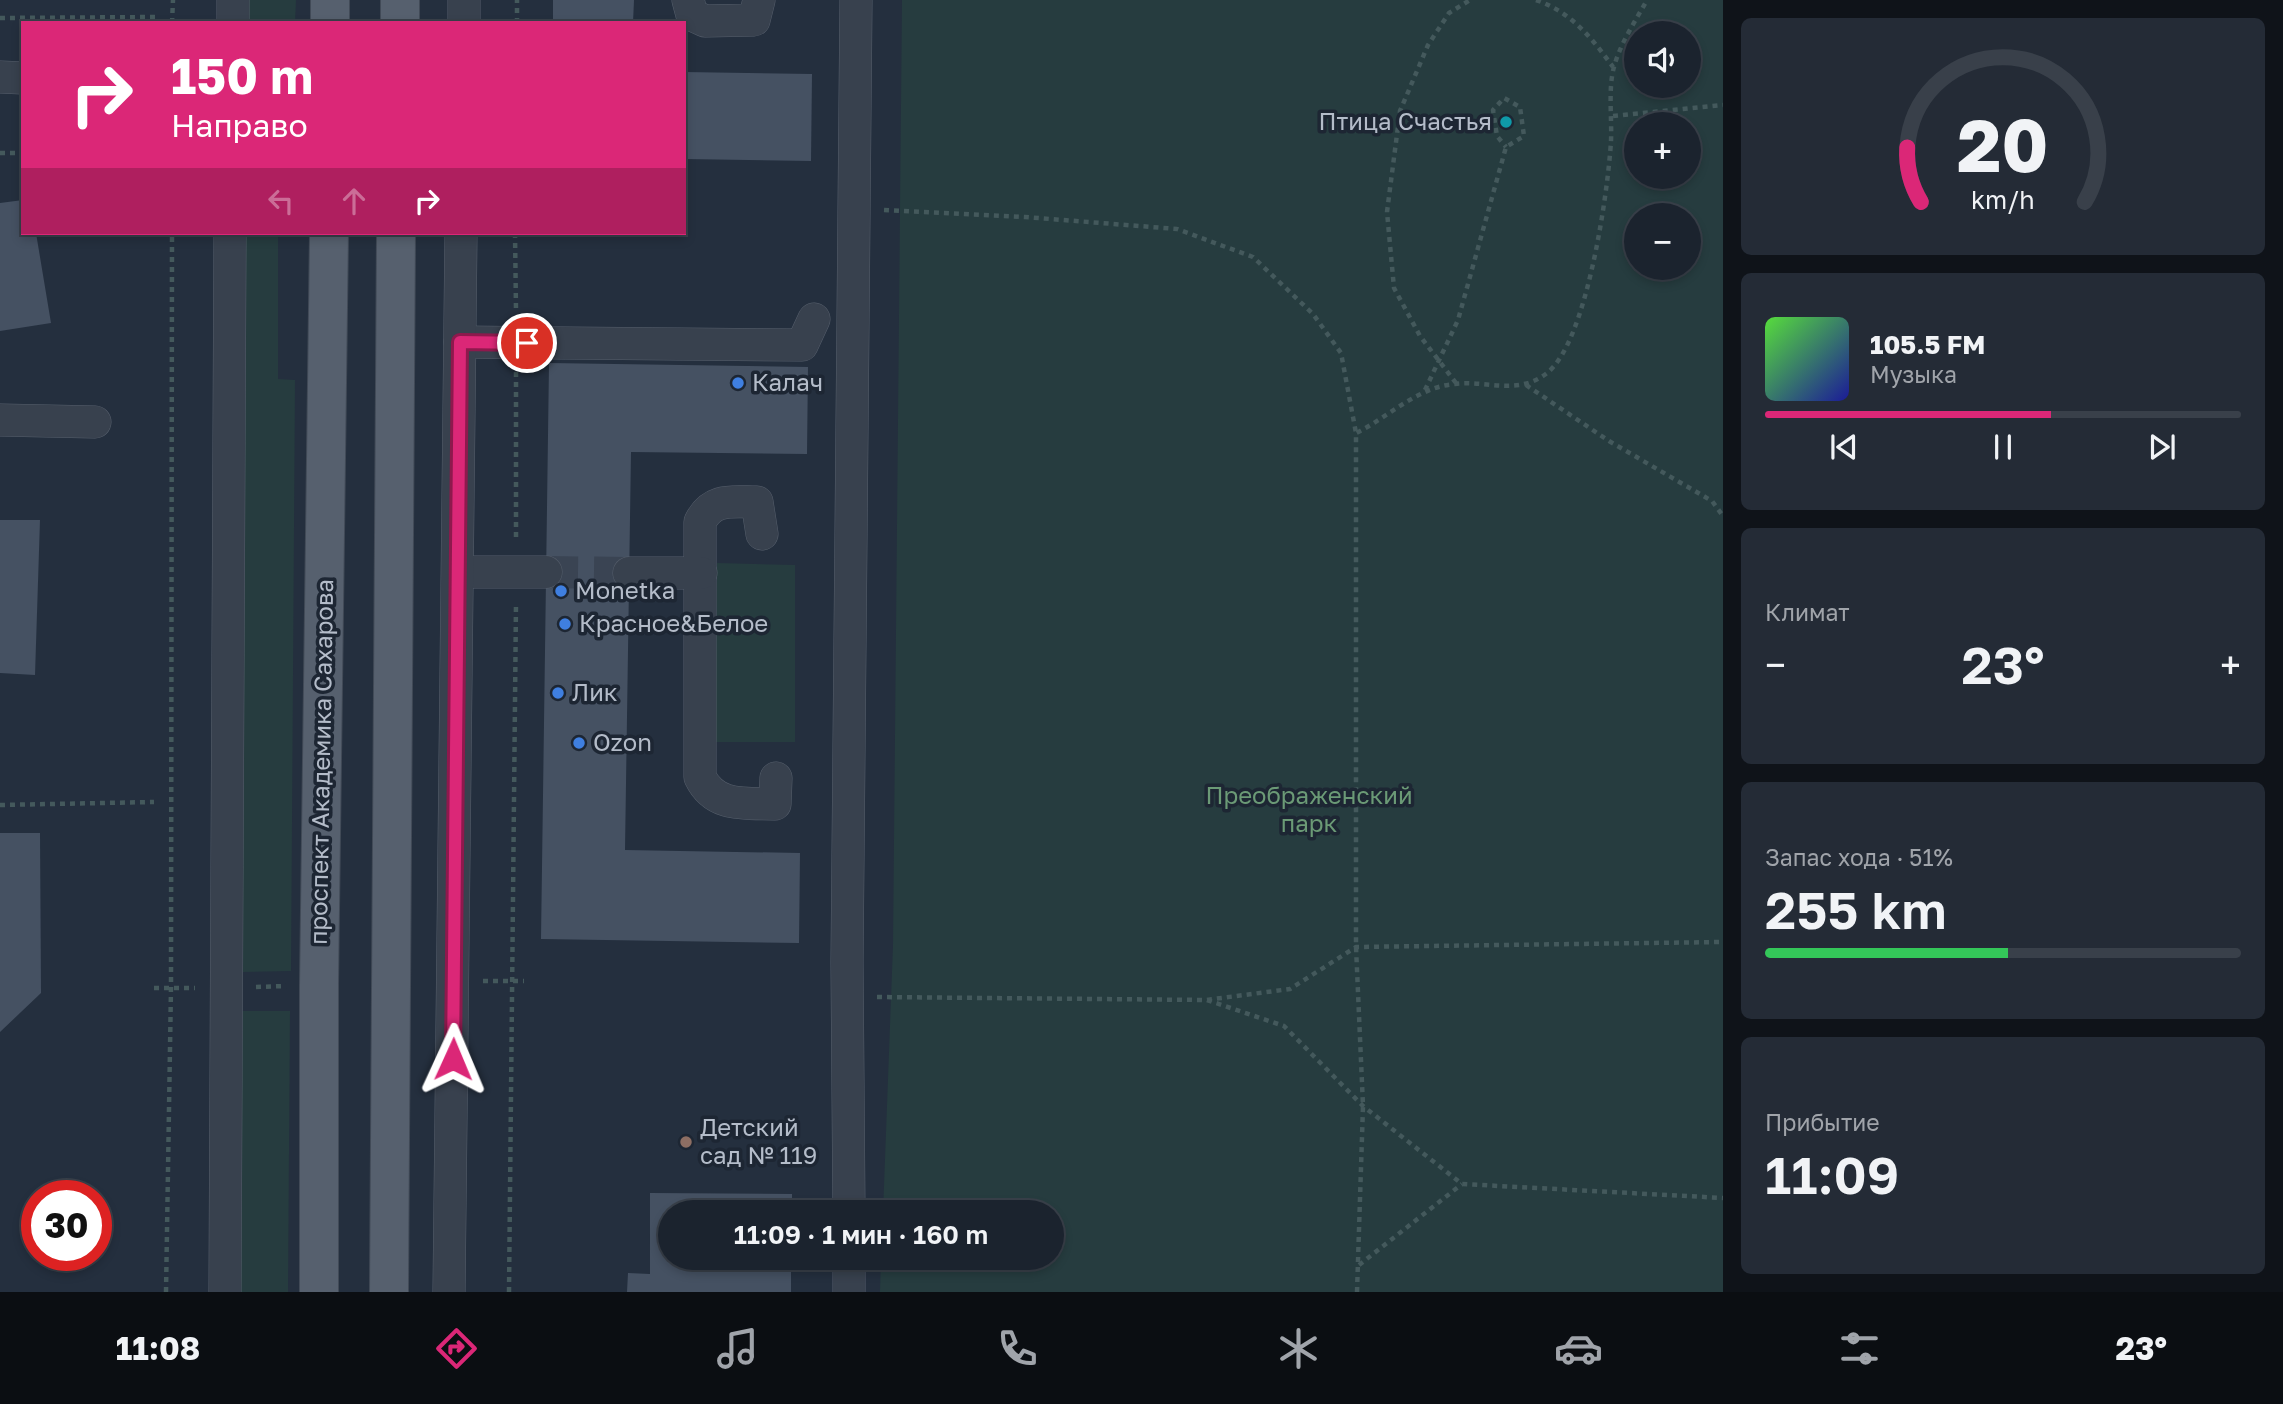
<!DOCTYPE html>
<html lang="ru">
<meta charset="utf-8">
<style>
body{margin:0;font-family:"Golos Text",sans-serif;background:#242b36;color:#f1f3f6;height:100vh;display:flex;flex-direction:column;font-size:26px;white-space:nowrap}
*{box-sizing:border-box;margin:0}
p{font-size:23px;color:#a0a4aa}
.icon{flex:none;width:38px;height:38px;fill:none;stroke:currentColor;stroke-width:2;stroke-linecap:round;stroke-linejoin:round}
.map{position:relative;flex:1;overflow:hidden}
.sheet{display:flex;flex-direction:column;gap:18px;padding:18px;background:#0f1319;width:560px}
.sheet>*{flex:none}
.top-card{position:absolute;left:21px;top:21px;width:665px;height:214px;border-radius:0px;box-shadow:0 4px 10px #0003,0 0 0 2px #39404a;background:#db2777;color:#fff;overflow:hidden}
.fabs{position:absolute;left:1624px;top:21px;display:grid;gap:14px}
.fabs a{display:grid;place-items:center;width:77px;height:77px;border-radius:50%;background:#1b232e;box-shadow:0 4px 10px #0003,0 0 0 2px #39404a;font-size:35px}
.speed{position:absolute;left:21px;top:1180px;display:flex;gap:14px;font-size:35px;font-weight:700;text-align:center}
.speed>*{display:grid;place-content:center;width:91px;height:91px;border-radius:50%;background:#1b232e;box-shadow:0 4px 10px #0003,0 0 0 2px #39404a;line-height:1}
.speed .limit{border:10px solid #d22;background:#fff;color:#111}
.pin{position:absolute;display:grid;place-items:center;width:60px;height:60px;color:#fff;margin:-30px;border:4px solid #fff;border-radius:50%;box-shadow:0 2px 7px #0007}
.me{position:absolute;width:77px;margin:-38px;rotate:1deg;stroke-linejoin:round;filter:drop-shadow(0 0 5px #0008)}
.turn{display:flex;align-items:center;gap:24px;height:147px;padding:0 35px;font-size:32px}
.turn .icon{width:91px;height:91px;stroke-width:2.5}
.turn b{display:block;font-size:49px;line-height:60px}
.lanes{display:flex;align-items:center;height:66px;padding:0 35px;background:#0003;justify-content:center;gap:35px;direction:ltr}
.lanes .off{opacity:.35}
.big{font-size:52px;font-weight:600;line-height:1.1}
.sheet .widget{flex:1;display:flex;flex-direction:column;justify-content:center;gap:10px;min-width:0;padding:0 24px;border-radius:10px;background:#242b36}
.sheet .dial{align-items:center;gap:0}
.dial svg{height:182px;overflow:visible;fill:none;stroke:#39404a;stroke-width:7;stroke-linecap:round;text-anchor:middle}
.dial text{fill:#f1f3f6;stroke:none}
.song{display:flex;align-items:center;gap:21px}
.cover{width:84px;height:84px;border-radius:10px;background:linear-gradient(135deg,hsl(110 70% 55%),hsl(240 70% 35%))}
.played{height:7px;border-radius:4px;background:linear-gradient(90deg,#db2777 60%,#39404a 60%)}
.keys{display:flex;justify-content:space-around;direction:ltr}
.heat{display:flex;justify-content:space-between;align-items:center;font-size:38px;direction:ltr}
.charge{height:10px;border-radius:5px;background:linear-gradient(90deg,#34c759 51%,#39404a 0)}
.trip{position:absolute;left:658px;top:1200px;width:406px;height:70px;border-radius:35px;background:#1b232e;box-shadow:0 4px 10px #0003,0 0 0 2px #39404a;font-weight:600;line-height:70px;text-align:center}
.tabs{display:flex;height:112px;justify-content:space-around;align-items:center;background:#0b0e12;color:#a0a4aa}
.tabs .icon{width:49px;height:49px}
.tabs .current{color:#db2777}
.tabs b{font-size:32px;color:#f1f3f6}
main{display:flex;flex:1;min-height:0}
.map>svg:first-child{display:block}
.green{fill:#263c3f;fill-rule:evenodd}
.building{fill:#455162}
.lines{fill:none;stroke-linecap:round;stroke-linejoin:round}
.minor-tunnel{stroke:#3a4453;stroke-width:32;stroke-dasharray:32 16;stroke-linecap:butt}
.minor-casing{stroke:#565f6c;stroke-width:33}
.major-casing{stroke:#414a57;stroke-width:40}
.path{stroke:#44595c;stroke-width:4.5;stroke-dasharray:5 5;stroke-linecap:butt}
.minor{stroke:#38414e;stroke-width:32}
.major{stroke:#56606e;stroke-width:38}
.route-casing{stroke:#8e194d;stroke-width:18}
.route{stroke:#db2777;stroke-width:12}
.culture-dot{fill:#0f9aa8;stroke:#1d2633;stroke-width:2.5}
.shop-dot{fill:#3f7fe0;stroke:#1d2633;stroke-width:2.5}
.education-dot{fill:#8d6e63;stroke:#1d2633;stroke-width:2.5}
.labels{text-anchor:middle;stroke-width:7;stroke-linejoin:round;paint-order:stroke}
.poi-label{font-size:24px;fill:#b4bcc9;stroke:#1d2633;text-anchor:start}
.street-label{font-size:24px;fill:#b4bcc9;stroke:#1d2633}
.park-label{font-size:24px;fill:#6b9a76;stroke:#1d2633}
</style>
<main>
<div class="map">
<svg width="1723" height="1292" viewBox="0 0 1723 1292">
<rect width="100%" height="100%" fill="#242f3e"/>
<g class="green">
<path d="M 249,0 L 296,0 L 295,23 L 249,23 Z"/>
<path d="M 902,0 L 1723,0 L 1723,1292 L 880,1292 L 881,1258 L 1052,1258 L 1052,1213 L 883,1213 L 893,945 ZM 1689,33 L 1689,86 L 1636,86 L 1636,33 ZM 1689,124 L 1689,177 L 1636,177 L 1636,124 ZM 1689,215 L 1689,268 L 1636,268 L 1636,215 Z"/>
<path d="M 246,233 L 278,233 L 278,379 L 295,380 L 291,971 L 242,972 Z"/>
<path d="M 717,563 L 795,565 L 795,742 L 715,742 Z"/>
<path d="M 239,1011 L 290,1011 L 288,1292 L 238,1292 Z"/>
</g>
<g class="building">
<path d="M 553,0 L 634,0 L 633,23 L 553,23 Z"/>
<path d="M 684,72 L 812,74 L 811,161 L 684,159 Z"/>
<path d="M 23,200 L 23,233 L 36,233 L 51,323 L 0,331 L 0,203 Z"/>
<path d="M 549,363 L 808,367 L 807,454 L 631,452 L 625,850 L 800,853 L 799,943 L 541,939 Z"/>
<path d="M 0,520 L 40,520 L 35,675 L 0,673 Z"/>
<path d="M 0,833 L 40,833 L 41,993 L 0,1032 Z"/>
<path d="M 650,1193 L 792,1194 L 792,1213 L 670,1213 L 670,1258 L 791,1258 L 791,1292 L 627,1292 L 628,1273 L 650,1274 Z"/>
</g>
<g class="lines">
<path class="minor-tunnel" d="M 546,572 L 629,573"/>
<g class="minor-casing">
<g id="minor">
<path d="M 688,0 L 692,15 L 705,21 L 754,20 L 759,0"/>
<path d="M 233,23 L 233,0"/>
<path d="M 464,23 L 464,0"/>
<path d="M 0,77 L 23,78"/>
<path d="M 460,342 L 802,345 L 814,319"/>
<path d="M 0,420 L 95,422"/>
<path d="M 762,534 L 757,502 C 733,502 712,497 700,522 L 700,777 C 715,808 745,803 775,804 L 776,778"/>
<path d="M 458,572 L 546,572"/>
<path d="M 629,573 L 701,573"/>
<path d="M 849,1213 L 847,962 L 856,0"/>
<path d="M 849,1258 L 849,1292"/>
<path d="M 225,1292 L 230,233"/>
<path d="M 449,1292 L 461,233"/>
</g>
</g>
<g class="major-casing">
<g id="major">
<path d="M 330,23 L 330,0"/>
<path d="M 400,23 L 400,0"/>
<path d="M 319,1292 L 319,985 L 329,233"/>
<path d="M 389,1292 L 396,233"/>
</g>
</g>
<g class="path">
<path d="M 1536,0 C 1571,12 1592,38 1613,67"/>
<path d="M 0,18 L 157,17"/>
<path d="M 172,23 L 173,0"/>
<path d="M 517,23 L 517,0"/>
<path d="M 1613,116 L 1723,105"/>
<path d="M 0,153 L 23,153"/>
<path d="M 884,210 L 1025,217 L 1177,229 L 1253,257 L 1313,314 L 1341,353 L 1356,433"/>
<path d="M 515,233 L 516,311"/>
<path d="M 516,372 L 516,542"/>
<path d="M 1456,383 L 1420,336 L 1394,288 L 1387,212 L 1400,111 L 1428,45 L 1449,13 L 1470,0"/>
<path d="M 1526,385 L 1609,441 L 1712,501 L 1723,516"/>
<path d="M 1425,390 L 1458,320 L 1506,147 L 1524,136 L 1520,107 L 1504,98 L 1493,110 L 1497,136 L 1506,147"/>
<path d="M 0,805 L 154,802"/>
<path d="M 483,981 L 524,981"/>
<path d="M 256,987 L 286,986"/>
<path d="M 154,988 L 195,988"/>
<path d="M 877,997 L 1206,1000 L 1290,989 L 1356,947 L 1723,942"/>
<path d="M 1207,1000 L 1284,1026 L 1363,1106 L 1462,1184 L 1723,1198"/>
<path d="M 1359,1265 L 1462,1184"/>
<path d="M 166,1292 L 171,988 L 172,233"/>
<path d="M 509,1292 L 516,603"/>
<path d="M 1357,1292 L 1363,1106 L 1356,947 L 1356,433 C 1389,417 1417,387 1455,384 C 1487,380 1518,396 1547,373 C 1587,342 1608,192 1611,141 C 1612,118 1608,88 1614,67 C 1620,44 1636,20 1647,0"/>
</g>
<use href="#minor" class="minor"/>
<use href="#major" class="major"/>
</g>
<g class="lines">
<g class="route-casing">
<path id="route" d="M 453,1059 L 460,342 L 527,343"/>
</g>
<use href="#route" class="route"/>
</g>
<circle class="culture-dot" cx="1506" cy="122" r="7"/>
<g class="shop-dot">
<circle cx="738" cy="383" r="7"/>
<circle cx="561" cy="591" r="7"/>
<circle cx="565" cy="624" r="7"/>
<circle cx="558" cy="693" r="7"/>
<circle cx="579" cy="743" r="7"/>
</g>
<circle class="education-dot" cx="686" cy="1142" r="7"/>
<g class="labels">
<g class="poi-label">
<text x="1492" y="130" text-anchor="end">Птица Счастья</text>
<text x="752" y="391">Калач</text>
<text x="575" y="599">Monetka</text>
<text x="579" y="632">Красное&amp;Белое</text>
<text x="572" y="701">Лик</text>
<text x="593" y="751">Ozon</text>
<text x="700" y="1136">Детский<tspan x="700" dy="28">сад № 119</tspan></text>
</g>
<g class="street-label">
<text transform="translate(322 762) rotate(-89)" y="8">проспект Академика Сахарова</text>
</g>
<g class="park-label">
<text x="1309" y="804">Преображенский<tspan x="1309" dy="28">парк</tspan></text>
</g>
</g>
</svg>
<div class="fabs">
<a><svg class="icon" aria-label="sound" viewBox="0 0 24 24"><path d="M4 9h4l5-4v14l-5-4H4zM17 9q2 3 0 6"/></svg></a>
<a>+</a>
<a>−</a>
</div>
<div class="speed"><div class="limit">30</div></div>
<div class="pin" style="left:527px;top:343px;background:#d93025"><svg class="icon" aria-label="arrive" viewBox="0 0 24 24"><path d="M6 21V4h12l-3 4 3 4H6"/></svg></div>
<svg class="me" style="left:453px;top:1059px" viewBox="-20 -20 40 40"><path d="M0-17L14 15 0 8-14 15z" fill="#db2777" stroke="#fff" stroke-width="4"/></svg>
<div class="trip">11:09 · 1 мин · 160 m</div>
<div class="top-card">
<div class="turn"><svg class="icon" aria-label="right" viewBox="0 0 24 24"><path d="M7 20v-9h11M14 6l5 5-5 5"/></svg><div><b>150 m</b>Направо</div></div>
<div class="lanes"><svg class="icon off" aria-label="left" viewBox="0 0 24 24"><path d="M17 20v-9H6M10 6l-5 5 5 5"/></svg><svg class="icon off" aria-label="ahead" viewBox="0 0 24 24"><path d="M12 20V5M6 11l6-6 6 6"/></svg><svg class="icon" aria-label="right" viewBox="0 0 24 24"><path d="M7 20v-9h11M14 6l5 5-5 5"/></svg></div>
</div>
</div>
<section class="sheet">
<div class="widget dial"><svg viewBox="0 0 100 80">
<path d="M14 69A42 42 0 1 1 86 69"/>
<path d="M14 69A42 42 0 0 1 8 45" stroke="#db2777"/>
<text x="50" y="56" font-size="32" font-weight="700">20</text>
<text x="50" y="72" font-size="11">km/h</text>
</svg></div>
<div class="widget">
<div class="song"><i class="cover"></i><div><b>105.5 FM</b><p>Музыка</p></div></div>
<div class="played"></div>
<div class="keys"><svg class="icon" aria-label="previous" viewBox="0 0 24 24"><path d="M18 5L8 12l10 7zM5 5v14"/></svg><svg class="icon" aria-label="pause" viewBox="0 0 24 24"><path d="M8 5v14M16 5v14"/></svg><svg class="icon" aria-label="next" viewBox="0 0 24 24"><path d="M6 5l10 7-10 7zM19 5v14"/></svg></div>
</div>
<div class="widget"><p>Климат</p>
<div class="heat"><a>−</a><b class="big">23°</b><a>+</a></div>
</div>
<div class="widget"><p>Запас хода · 51%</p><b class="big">255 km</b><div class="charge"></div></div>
<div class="widget"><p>Прибытие</p><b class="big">11:09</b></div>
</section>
</main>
<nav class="tabs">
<b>11:08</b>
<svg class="icon current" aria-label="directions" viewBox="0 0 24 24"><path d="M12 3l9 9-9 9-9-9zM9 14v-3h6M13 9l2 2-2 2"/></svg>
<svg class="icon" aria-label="music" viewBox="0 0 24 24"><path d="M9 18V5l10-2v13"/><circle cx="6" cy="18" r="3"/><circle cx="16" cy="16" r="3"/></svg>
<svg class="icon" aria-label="phone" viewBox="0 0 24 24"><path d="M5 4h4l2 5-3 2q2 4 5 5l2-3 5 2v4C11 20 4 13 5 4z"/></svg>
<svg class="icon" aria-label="climate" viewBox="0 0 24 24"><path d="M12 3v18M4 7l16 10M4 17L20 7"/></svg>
<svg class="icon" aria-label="car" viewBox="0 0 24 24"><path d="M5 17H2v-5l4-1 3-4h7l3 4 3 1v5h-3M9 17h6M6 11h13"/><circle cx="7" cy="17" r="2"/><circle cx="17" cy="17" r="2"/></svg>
<svg class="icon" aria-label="filters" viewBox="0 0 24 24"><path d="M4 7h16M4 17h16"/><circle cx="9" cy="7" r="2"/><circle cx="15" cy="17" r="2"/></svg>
<b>23°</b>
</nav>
